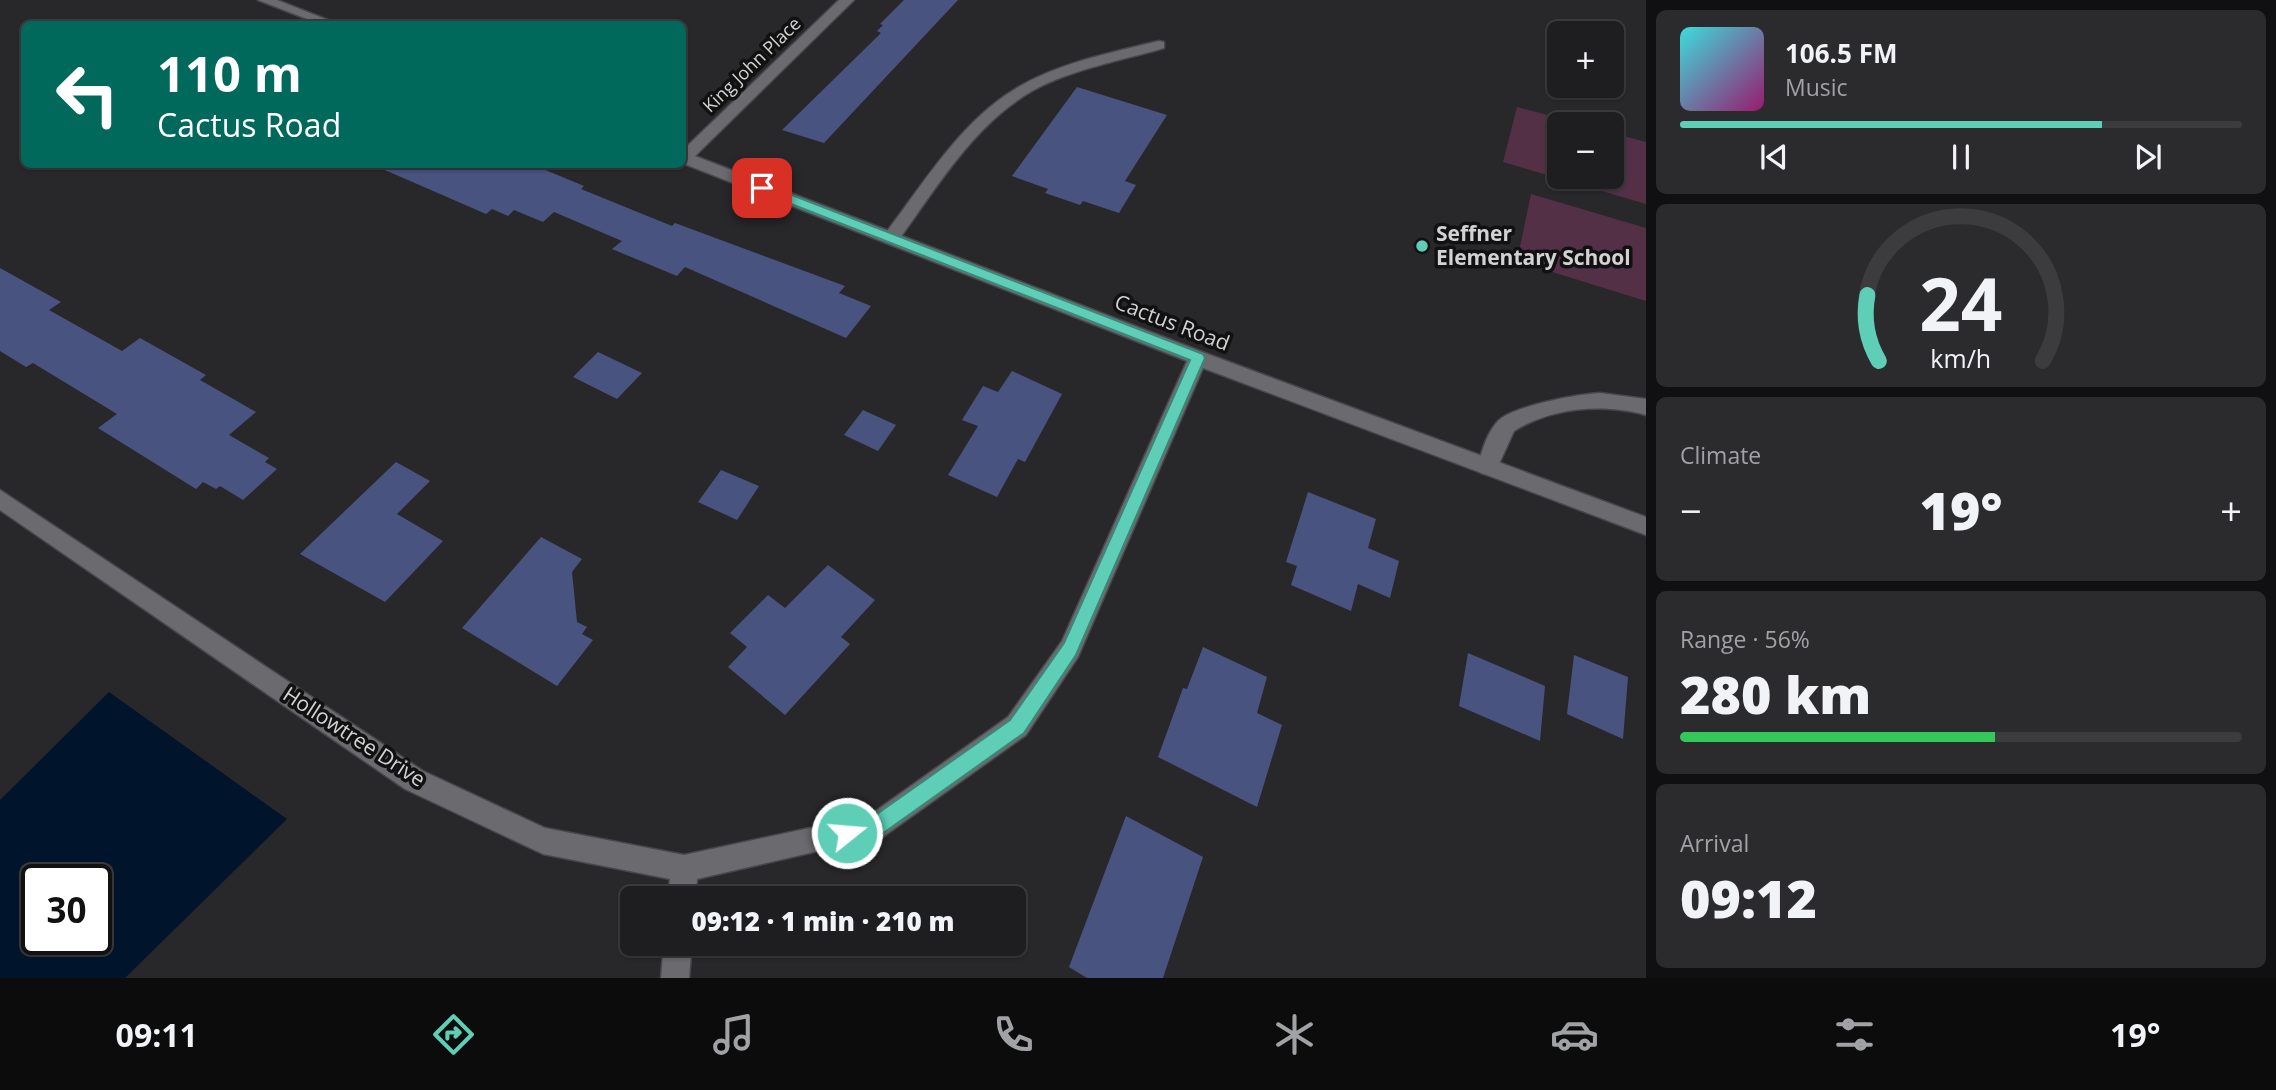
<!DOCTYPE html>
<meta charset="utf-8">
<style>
body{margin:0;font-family:"Open Sans",sans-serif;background:#2b2b2d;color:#f1f3f6;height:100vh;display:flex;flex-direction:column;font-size:26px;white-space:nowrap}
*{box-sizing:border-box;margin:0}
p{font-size:23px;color:#a1a2a5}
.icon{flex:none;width:38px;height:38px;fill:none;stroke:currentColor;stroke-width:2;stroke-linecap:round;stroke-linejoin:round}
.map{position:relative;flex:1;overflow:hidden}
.panel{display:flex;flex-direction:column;gap:10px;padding:10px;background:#101012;width:630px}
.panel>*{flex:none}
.hud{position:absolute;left:21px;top:21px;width:665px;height:147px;border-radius:10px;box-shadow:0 2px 5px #0004,0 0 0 2px #3c3c3e;background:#00695c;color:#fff;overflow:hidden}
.controls{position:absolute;left:1547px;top:21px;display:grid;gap:14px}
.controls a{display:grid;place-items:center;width:77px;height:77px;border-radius:10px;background:#1e1e20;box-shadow:0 2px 5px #0004,0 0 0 2px #3c3c3e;font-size:35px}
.speed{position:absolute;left:21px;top:864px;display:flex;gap:14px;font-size:35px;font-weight:700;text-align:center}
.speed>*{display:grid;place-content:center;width:91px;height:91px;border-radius:50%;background:#1e1e20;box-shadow:0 2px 5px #0004,0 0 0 2px #3c3c3e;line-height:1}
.speed .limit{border:4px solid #111;border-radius:10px;background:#fff;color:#111}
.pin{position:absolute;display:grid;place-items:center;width:60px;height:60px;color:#fff;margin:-30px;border-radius:14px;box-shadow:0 4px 10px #0006}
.me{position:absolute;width:77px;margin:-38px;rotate:73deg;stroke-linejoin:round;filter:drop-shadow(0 0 5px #0008)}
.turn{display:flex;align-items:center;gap:24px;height:147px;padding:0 21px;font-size:32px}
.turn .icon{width:91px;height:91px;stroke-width:2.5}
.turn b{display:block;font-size:49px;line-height:60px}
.big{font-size:52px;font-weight:800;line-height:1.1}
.panel .card{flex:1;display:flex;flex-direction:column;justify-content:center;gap:10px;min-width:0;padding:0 24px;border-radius:10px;background:#2b2b2d}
.panel .dial{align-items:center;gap:0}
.dial svg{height:182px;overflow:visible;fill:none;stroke:#3c3c3e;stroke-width:7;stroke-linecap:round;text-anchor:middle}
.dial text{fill:#f1f3f6;stroke:none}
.song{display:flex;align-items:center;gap:21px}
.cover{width:84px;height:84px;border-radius:10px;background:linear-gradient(135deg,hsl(180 70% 55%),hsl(320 70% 35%))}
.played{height:7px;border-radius:4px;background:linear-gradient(90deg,#5eceb7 75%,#3c3c3e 75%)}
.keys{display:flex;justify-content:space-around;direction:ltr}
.heat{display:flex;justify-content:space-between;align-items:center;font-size:38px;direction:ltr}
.charge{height:10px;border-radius:5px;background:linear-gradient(90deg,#34c759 56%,#3c3c3e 0)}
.trip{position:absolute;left:620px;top:886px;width:406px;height:70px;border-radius:10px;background:#1e1e20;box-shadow:0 2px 5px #0004,0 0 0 2px #3c3c3e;font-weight:800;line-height:70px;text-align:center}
.tabs{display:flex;height:112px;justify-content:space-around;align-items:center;background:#0c0c0d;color:#a1a2a5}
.tabs .icon{width:49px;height:49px}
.tabs .selected{color:#5eceb7}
.tabs b{font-size:32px;color:#f1f3f6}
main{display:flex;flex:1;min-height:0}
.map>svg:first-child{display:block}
.green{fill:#533046}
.water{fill:#00152c;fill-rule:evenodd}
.building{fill:#48537f}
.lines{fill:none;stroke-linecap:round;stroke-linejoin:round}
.lane-casing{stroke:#47464a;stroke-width:3}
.street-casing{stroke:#47464a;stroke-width:3}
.lane{fill:#6b6b6f;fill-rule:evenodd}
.street{fill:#6b6b6f;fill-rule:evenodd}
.route{fill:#5eceb7;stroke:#3d8677;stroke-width:2}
.poi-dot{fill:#5eceb7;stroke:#111112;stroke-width:2.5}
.labels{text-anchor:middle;stroke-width:7;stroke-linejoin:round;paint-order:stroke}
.far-street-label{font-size:18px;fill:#d2d2d4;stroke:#111112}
.poi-label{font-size:21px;font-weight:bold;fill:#d2d2d4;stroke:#111112;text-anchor:start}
.street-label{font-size:21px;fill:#d2d2d4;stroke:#111112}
</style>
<main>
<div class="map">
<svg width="1646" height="978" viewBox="0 0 1646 978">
<rect width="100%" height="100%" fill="#28282b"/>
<g class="green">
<path d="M 1517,107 L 1581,124 L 1559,124 L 1559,177 L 1612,177 L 1612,133 L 1646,142 L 1646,204 L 1503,162 Z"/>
<path d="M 1531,194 L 1646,228 L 1646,301 L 1517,261 Z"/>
</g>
<path class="water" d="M 109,692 L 287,819 L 125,978 L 0,978 L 0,800 ZM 37,880 L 96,880 L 96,940 L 37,940 Z"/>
<g class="building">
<path d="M 904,0 L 958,0 L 824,143 L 782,130 L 881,33 L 877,31 L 883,25 L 880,24 Z"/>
<path d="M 1077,87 L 1167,115 L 1125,181 L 1136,185 L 1119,213 L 1083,201 L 1080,205 L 1045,193 L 1048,189 L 1012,176 Z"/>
<path d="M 371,164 L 531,164 L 584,186 L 581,189 L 672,226 L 675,223 L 845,286 L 839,293 L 871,306 L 846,338 L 685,267 L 677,276 L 612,249 L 622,241 L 554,212 L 543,222 L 514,210 L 508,216 L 492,209 L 486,214 Z"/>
<path d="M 0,268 L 61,302 L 49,310 L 122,351 L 140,338 L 206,375 L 200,380 L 256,412 L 229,435 L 269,458 L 265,462 L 277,469 L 243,500 L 220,486 L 216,489 L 203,482 L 196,489 L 98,428 L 117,414 L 33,363 L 26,367 L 0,351 Z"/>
<path d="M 598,352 L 642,373 L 617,399 L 573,377 Z"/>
<path d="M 1012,371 L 1062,394 L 1025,462 L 1018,459 L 997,497 L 948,475 L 978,426 L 962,420 L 983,386 L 998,392 Z"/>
<path d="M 863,410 L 896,425 L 878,451 L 844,435 Z"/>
<path d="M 396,462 L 430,481 L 397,514 L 443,541 L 385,602 L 300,554 Z"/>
<path d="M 721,470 L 759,486 L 737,520 L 698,502 Z"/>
<path d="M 1308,492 L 1376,519 L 1368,548 L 1399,561 L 1390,598 L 1358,584 L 1351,611 L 1291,585 L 1297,566 L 1286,562 Z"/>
<path d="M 541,537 L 582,559 L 572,572 L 577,622 L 587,627 L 582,634 L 593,640 L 557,686 L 462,628 Z"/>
<path d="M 828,565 L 875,600 L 841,637 L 850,644 L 785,715 L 728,667 L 747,647 L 730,633 L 768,595 L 785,608 Z"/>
<path d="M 1203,647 L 1267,677 L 1257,713 L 1282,725 L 1257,807 L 1158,757 L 1183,688 L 1187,689 Z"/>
<path d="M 1468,653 L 1545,686 L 1540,741 L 1459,706 Z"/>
<path d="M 1574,655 L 1628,677 L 1623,739 L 1567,714 Z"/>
<path d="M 1126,816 L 1203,857 L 1163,978 L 1087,978 L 1069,967 Z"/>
</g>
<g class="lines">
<g class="lane-casing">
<g id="lane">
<path d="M 1159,41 L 1164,42 L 1164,48 C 1120,61 1072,69 1032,91 C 973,125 936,189 897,242 L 885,242 L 882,238 L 885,234 C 925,182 962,118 1022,85 C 1063,62 1114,52 1159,41 Z"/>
<path d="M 1600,393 L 1646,399 L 1646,415 C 1604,403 1552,407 1514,431 L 1495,473 L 1488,475 L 1481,473 L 1478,467 C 1481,452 1487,433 1498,421 C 1513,406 1578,394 1600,393 Z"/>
</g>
</g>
<g class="street-casing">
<g id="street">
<path d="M 258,0 L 277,0 L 338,24 L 320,24 Z"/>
<path d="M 839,0 L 854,0 L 695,156 L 1205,353 L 1646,517 L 1646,535 L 1203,368 L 1078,657 L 1026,735 L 884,836 L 697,879 L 696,898 L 668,898 L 670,879 L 543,854 L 405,789 L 0,510 L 0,490 L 423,771 L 545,828 L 684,855 L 870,815 L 1008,717 L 1062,641 L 1187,361 L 682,163 L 682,151 Z"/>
<path d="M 664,943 L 692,943 L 689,978 L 661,978 Z"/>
</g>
</g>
<use href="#lane" class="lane"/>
<use href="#street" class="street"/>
</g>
<path class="route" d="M 758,185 L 766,185 L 1203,354 L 1205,358 L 1076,655 L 1024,733 L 882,834 L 847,843 L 840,840 L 837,833 L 840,826 L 871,818 L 1010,720 L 1064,643 L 1190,360 L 758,191 Z"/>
<circle class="poi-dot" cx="1422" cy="246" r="7"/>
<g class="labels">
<g class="far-street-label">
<text transform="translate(752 65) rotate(-44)" y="6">King John Place</text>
</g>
<g class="poi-label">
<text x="1436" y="241">Seffner<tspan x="1436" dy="24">Elementary School</tspan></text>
</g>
<g class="street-label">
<text transform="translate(1172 323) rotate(21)" y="7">Cactus Road</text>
<text transform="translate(354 737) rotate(33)" y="7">Hollowtree Drive</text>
</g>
</g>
</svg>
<div class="controls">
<a>+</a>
<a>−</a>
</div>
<div class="speed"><div class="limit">30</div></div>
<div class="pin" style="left:762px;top:188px;background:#d93025"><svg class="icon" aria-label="arrive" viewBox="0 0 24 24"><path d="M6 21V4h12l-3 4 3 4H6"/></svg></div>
<svg class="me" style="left:847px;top:833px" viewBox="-20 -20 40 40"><circle r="17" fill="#5eceb7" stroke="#fff" stroke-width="3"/><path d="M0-11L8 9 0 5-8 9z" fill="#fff"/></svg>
<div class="trip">09:12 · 1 min · 210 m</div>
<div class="hud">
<div class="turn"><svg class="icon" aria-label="left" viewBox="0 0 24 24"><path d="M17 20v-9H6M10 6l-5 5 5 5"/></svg><div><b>110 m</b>Cactus Road</div></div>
</div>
</div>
<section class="panel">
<div class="card">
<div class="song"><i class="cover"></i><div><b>106.5 FM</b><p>Music</p></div></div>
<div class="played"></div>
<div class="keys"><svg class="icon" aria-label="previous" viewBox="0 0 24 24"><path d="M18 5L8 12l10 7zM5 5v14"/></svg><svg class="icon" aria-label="pause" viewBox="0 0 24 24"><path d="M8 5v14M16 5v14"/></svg><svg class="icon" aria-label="next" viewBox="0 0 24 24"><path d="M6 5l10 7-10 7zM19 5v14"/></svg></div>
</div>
<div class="card dial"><svg viewBox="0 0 100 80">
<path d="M14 69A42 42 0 1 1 86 69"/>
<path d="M14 69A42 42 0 0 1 9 40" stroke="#5eceb7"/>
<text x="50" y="56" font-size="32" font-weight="700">24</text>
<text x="50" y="72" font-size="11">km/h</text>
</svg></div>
<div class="card"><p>Climate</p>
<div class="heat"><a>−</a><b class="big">19°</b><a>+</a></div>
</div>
<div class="card"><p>Range · 56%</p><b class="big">280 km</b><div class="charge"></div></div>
<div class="card"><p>Arrival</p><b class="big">09:12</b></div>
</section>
</main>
<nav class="tabs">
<b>09:11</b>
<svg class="icon selected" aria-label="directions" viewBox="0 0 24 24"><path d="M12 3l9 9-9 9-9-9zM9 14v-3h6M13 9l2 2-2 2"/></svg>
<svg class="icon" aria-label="music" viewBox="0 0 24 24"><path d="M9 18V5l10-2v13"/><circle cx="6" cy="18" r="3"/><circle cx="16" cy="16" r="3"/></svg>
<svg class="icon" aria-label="phone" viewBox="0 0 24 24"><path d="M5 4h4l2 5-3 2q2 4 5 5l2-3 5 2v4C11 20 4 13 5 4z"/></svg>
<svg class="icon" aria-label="climate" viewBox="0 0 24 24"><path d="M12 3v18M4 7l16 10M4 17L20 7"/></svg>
<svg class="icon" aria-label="car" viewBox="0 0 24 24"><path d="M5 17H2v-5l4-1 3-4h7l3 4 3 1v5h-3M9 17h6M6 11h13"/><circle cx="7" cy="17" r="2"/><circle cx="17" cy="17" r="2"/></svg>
<svg class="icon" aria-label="filters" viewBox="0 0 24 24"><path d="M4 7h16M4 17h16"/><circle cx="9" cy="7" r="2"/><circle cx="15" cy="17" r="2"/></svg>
<b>19°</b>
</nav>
